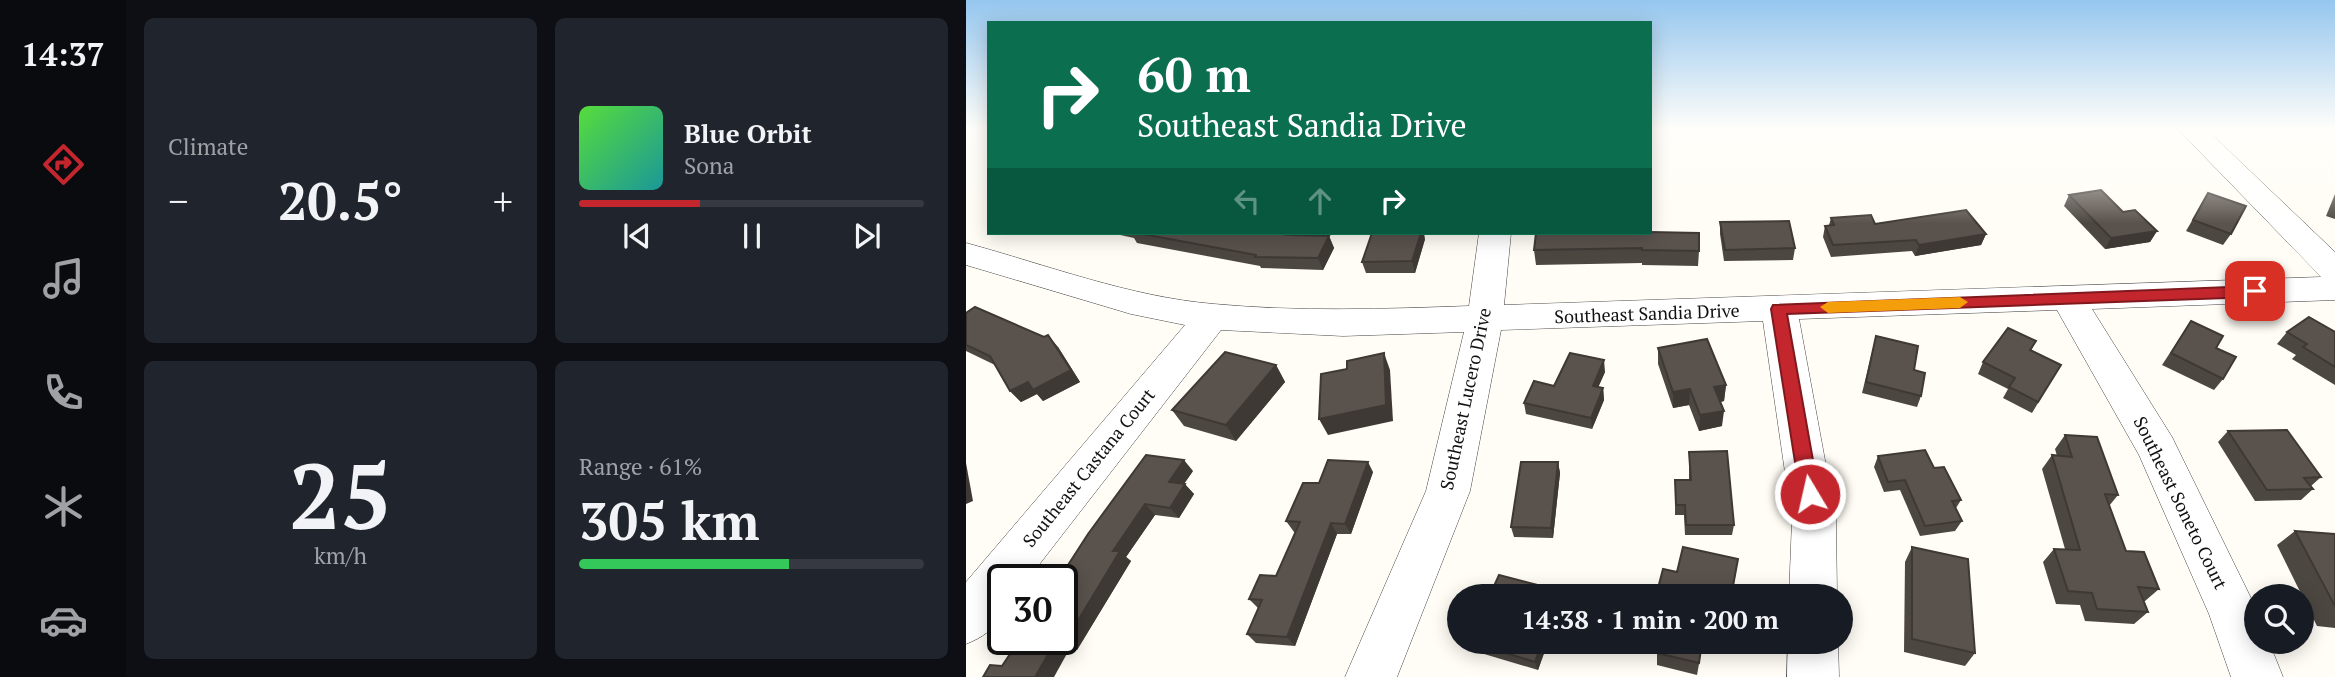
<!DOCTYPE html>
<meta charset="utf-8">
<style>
body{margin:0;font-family:"PT Serif",serif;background:#20242c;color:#f1f3f6;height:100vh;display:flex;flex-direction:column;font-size:26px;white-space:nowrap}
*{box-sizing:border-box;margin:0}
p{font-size:23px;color:#9ea1a6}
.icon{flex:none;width:38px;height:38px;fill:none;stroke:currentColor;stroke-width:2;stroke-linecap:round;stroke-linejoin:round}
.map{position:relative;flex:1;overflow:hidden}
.drawer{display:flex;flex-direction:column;gap:18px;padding:18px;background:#0d0f14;width:840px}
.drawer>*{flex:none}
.hud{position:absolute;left:21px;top:21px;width:665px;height:214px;border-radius:0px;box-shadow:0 4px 18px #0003;background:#0b6e4f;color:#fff;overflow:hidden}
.fabs{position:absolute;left:1278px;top:584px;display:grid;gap:14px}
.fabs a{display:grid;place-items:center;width:70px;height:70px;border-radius:50%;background:#171b24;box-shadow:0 4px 18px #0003;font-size:35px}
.speed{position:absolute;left:21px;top:564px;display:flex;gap:14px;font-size:35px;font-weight:700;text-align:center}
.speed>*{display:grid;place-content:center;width:91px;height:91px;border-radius:50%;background:#171b24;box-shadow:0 4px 18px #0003;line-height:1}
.speed .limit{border:4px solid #111;border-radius:10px;background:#fff;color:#111}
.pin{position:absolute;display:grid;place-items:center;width:60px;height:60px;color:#fff;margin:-30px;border-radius:14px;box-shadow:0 4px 10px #0006}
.me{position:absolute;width:77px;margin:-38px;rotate:351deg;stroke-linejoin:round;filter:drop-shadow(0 0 5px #0008)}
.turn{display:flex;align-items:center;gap:24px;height:147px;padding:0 35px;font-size:32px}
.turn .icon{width:91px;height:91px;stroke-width:2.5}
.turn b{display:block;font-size:49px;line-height:60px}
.lanes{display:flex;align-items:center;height:66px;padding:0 35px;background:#0003;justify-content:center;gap:35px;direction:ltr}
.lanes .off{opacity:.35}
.big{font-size:52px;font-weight:700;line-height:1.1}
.drawer .card{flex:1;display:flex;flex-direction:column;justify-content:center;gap:10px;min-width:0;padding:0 24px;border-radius:10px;background:#20242c}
.drawer .dial{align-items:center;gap:0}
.dial b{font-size:91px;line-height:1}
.song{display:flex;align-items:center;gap:21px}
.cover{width:84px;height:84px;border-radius:10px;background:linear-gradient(135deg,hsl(110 70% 55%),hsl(180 70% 35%))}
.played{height:7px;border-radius:4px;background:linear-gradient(90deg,#c4262e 35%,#363941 35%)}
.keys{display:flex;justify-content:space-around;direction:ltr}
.heat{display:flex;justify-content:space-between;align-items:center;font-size:38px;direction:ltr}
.charge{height:10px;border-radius:5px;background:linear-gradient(90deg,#34c759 61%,#363941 0)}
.drawer .tiles{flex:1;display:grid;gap:18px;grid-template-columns:repeat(2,1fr)}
.trip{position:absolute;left:481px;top:584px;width:406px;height:70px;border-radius:35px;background:#171b24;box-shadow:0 4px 18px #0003;font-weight:700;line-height:70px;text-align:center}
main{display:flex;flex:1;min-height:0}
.menu{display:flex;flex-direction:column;width:126px;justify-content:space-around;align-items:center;background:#090b0e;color:#9ea1a6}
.menu .icon{width:49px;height:49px}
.menu .selected{color:#c4262e}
.menu b{font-size:32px;color:#f1f3f6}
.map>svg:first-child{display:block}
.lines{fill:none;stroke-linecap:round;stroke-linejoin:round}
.minor-casing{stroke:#444;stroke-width:1}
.minor{fill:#fff;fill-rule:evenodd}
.wall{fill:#4d4742}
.shaded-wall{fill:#3f3936}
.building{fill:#5a524d;stroke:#3f3936;stroke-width:2}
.route{fill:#c4262e;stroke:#7f191e;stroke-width:2}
.slow{fill:#f59e0b}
.labels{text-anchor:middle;stroke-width:7;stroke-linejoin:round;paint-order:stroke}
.street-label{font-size:18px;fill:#111;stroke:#fff}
</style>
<main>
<nav class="menu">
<b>14:37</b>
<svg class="icon selected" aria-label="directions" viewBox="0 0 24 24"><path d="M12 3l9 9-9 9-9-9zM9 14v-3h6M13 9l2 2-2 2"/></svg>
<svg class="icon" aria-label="music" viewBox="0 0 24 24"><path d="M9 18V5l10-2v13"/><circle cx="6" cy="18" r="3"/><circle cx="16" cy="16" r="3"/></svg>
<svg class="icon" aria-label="phone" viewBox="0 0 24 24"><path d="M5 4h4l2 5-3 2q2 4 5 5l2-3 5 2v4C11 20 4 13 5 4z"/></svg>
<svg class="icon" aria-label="climate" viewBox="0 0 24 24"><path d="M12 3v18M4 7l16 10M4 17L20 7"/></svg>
<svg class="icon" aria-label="car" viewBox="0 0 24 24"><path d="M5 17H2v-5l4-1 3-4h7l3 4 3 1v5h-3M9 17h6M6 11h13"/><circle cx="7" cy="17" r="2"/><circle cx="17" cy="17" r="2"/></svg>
</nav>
<section class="drawer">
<div class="tiles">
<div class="card"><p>Climate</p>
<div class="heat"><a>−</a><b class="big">20.5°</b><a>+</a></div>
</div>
<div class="card">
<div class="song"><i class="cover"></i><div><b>Blue Orbit</b><p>Sona</p></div></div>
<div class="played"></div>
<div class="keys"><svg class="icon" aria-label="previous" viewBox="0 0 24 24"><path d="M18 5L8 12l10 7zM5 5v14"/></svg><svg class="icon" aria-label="pause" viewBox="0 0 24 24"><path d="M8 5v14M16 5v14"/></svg><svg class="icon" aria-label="next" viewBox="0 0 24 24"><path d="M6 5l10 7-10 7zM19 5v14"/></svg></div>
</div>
<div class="card dial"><b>25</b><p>km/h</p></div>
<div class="card"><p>Range · 61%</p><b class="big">305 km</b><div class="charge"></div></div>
</div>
</section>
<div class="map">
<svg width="1369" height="677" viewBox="0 0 1369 677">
<rect width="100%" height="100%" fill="#fffdf5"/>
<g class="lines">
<g class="minor-casing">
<g id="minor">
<path d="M 1212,129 L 1240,129 L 1369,252 L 1369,300 L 1126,309 L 1206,437 L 1283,594 L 1290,609 L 1290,642 L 1303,642 L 1317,677 L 1265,677 L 1243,614 L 1173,455 L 1091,310 L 833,319 L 870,520 L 871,597 L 823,597 L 826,520 L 797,321 L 535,330 L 504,491 L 431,677 L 379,677 L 460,491 L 498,332 L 377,336 L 255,330 L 62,579 L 37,579 C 37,614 35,630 0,644 L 0,582 L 219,325 L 165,314 L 0,265 L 0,243 C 81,265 164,297 248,304 C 333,312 418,309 503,306 L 513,233 L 545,233 L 538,305 L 1355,277 Z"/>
<path d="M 822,642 L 872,642 L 873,677 L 821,677 Z"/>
</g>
</g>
<use href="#minor" class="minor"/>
</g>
<g class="wall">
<path d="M 737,129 L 763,129 L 738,130 Z"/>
<path d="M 798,129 L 834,129 L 834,130 L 798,131 Z"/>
<path d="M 1242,193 L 1265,234 L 1257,245 L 1220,231 Z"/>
<path d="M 1369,194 L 1369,219 L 1360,216 Z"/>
<path d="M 1103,195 L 1191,231 L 1184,242 L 1139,249 L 1098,206 Z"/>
<path d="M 865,218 L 909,224 L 1020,234 L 1015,245 L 949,256 L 946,251 L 865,257 L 857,237 L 859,226 L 863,225 Z"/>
<path d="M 754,222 L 829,248 L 827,260 L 758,261 L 754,234 Z"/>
<path d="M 145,233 L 306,233 L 324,235 L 363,236 L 368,248 L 357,270 L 295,268 L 294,266 L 171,243 L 168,238 Z"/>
<path d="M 570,233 L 733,251 L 732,266 L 676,265 L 676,263 L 570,265 L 568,250 Z"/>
<path d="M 459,239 L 449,273 L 400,273 L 396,262 Z"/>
<path d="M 0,313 L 92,347 L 114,382 L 77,401 L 71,394 L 55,402 L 44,391 L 29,365 L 0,351 Z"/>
<path d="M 1225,321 L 1250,348 L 1257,379 L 1248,390 L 1196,365 Z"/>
<path d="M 1321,332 L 1369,332 L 1369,385 L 1326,359 L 1330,355 L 1311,344 Z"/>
<path d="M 910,336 L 948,370 L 955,396 L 951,407 L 896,393 Z"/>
<path d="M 1070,341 L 1065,351 L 1095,365 L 1066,413 L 1037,398 L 1042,389 L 1012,374 L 1017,362 Z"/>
<path d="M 692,348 L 760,385 L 758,401 L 755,402 L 756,426 L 733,431 L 723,405 L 707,408 L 692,364 Z"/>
<path d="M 310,365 L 319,382 L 270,441 L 218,426 L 206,410 Z"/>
<path d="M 639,372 L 632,387 L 637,388 L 638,400 L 626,429 L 560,414 L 558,403 L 588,386 Z"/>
<path d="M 1262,431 L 1355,477 L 1345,486 L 1347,489 L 1335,500 L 1289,501 L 1252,442 Z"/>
<path d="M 1099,435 L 1152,495 L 1143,506 L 1160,551 L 1193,589 L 1179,601 L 1177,601 L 1182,612 L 1168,624 L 1119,621 L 1114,605 L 1090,604 L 1077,562 L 1088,549 L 1099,549 L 1076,469 L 1086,455 L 1091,456 L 1089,449 Z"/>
<path d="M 723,452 L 768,525 L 766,535 L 719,535 L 718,515 L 709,515 L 709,480 L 723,480 Z"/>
<path d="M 912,456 L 968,468 L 995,500 L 990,508 L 996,521 L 989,531 L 954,536 L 934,490 L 918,492 L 908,467 Z"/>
<path d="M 592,462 L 594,473 L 587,538 L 548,537 L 545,527 Z"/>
<path d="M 227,471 L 218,484 L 228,494 L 213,518 L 189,515 L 160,557 L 165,561 L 111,650 L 103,650 L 36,666 L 122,534 Z"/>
<path d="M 407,472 L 385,534 L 371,534 L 329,646 L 290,643 L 281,634 L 292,608 L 283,599 L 310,576 L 329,532 L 328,532 L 320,521 L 353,483 Z"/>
<path d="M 1329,531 L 1369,534 L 1369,628 L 1351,626 L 1311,545 Z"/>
<path d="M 946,547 L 1009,653 L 999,666 L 938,652 L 939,562 Z"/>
<path d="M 772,559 L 766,597 L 691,597 L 691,592 L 711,572 Z"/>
<path d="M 504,642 L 582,642 L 572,670 L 508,651 Z"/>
<path d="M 737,642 L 731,675 L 691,665 L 691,653 Z"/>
</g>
<g class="shaded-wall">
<path d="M 1191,231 L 1184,242 L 1139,249 L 1145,238 Z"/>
<path d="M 455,233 L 458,233 L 459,239 L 449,273 L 446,261 Z"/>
<path d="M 1020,234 L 1015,245 L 949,256 L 953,245 Z"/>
<path d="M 363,236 L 368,248 L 357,270 L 352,258 Z"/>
<path d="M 82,335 L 92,347 L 114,382 L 77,401 L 71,394 L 55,402 L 44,391 Z"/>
<path d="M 418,353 L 424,370 L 427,421 L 362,435 L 353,419 Z"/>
<path d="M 638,360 L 639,372 L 628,397 L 627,386 Z"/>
<path d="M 310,365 L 319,382 L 270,441 L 260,425 Z"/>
<path d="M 760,385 L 758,401 L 747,403 L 748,387 Z"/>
<path d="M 637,388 L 638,400 L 626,429 L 625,418 Z"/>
<path d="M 724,389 L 723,405 L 707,408 L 707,392 Z"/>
<path d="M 758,411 L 756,426 L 733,431 L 734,415 Z"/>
<path d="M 218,460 L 227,471 L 212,492 L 203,482 Z"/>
<path d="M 402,462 L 407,472 L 385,534 L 379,524 Z"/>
<path d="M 592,462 L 594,473 L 587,538 L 585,528 Z"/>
<path d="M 0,463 L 7,501 L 0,504 Z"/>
<path d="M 219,484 L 228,494 L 213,518 L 204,508 Z"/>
<path d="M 179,504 L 189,515 L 160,557 L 165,561 L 111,650 L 99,642 L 147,551 Z"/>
<path d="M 365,523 L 371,534 L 329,646 L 321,637 Z"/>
<path d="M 90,641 L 103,650 L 88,677 L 69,677 Z"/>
<path d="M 576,642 L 582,642 L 572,670 L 569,662 Z"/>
</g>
<g class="building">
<path d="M 1135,190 L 1157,212 L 1169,210 L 1191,231 L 1145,238 L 1103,195 Z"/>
<path d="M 1242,193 L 1280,206 L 1265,234 L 1227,220 Z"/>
<path d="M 1000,210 L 1020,234 L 953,245 L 950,240 L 867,245 L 859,226 L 868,225 L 865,218 L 905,215 L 909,224 Z"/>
<path d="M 823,221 L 829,248 L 759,250 L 754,222 Z"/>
<path d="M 684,232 L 733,233 L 733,251 L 676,250 L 676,248 L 568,250 L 570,233 L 684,233 Z"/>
<path d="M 171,233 L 306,233 L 324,235 L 363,236 L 352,258 L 289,257 L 290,255 Z"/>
<path d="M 406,233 L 455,233 L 446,261 L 396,262 Z"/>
<path d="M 9,307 L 78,337 L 82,335 L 105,370 L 67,390 L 62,382 L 44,391 L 24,356 L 0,345 L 0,313 Z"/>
<path d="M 1343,317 L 1369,332 L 1369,367 L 1337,347 L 1341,344 L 1321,332 Z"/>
<path d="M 1225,321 L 1257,336 L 1250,348 L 1270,357 L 1257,379 L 1205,353 Z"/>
<path d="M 1042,328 L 1070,341 L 1064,350 L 1095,365 L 1072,402 L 1043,387 L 1049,378 L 1017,362 Z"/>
<path d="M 910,336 L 952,346 L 948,370 L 959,373 L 955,396 L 900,382 Z"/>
<path d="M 741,339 L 760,385 L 748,387 L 758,411 L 734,415 L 724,389 L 707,392 L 692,348 Z"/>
<path d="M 259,352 L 310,365 L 260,425 L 206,410 Z"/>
<path d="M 418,353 L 420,405 L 353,419 L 355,374 L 381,369 L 381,361 Z"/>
<path d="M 604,353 L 638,360 L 627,386 L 637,388 L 625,418 L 558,403 L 568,381 L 588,386 Z"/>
<path d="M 1321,430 L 1355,477 L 1338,478 L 1347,489 L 1301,490 L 1262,431 Z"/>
<path d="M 1099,435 L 1131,437 L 1152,495 L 1139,494 L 1160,551 L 1178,552 L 1193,589 L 1172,587 L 1182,612 L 1131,609 L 1126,593 L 1102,591 L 1088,549 L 1114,550 L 1086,455 L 1106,457 Z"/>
<path d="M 959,450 L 968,468 L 978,467 L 995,500 L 986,501 L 996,521 L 959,526 L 939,480 L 922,482 L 912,456 Z"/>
<path d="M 761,451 L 768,525 L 720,525 L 719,505 L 710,505 L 709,480 L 725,480 L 723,452 Z"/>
<path d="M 180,455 L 218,460 L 203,482 L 219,484 L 204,508 L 179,504 L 147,551 L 154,551 L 99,642 L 90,641 L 69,677 L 17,677 L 24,665 L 36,666 L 54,639 L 96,639 L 96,579 L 93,579 L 122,534 Z"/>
<path d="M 362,460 L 402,462 L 379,524 L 365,523 L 321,637 L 281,634 L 296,600 L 283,599 L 294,575 L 310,576 L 334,522 L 320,521 L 337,483 L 353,483 Z"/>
<path d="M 555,462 L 592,462 L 585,528 L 545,527 Z"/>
<path d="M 1329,531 L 1369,534 L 1369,606 Z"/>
<path d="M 717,547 L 772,559 L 766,591 L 747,587 L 745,597 L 704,597 L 704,596 L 691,592 L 697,569 L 711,572 Z"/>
<path d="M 946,547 L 1002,559 L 1009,653 L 946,639 Z"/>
<path d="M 533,575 L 595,591 L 593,597 L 523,597 Z"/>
<path d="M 504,642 L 576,642 L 569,662 Z"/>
<path d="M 694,642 L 736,642 L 733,663 L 691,653 Z"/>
</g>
<linearGradient id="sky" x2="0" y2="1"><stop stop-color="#95c6ee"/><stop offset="0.58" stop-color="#fffefa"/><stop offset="1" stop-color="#fffefa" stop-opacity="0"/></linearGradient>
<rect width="1369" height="223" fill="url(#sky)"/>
<path class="route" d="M 1289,286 L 1297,291 L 1289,297 L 821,314 L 853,494 L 850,499 L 844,502 L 837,499 L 834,494 L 805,309 L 807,305 Z"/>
<path class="slow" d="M 994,297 L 1002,302 L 994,308 L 862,313 L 854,307 L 862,302 Z"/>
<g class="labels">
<g class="street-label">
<text transform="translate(681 314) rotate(-2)" y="6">Southeast Sandia Drive</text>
<text transform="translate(500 399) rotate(-78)" y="6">Southeast Lucero Drive</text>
<text transform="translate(123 468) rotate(-51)" y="6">Southeast Castana Court</text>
<text transform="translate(1214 503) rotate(64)" y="6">Southeast Soneto Court</text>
</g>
</g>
</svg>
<div class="fabs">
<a><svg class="icon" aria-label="search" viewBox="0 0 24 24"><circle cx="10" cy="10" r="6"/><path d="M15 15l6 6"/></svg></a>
</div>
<div class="speed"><div class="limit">30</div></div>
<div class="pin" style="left:1289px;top:291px;background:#d93025"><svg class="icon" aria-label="arrive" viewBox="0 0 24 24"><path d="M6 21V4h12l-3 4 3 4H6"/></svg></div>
<svg class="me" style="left:844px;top:494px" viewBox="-20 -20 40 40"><circle r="17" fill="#c4262e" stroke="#fff" stroke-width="3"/><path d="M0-11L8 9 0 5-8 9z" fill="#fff"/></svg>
<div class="trip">14:38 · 1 min · 200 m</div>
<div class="hud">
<div class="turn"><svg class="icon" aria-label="right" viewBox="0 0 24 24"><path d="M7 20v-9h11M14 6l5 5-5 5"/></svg><div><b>60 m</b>Southeast Sandia Drive</div></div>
<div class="lanes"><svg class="icon off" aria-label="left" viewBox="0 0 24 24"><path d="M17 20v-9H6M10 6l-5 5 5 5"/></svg><svg class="icon off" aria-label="ahead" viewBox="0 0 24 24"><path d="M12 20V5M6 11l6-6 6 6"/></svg><svg class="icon" aria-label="right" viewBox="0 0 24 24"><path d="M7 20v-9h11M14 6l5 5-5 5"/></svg></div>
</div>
</div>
</main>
